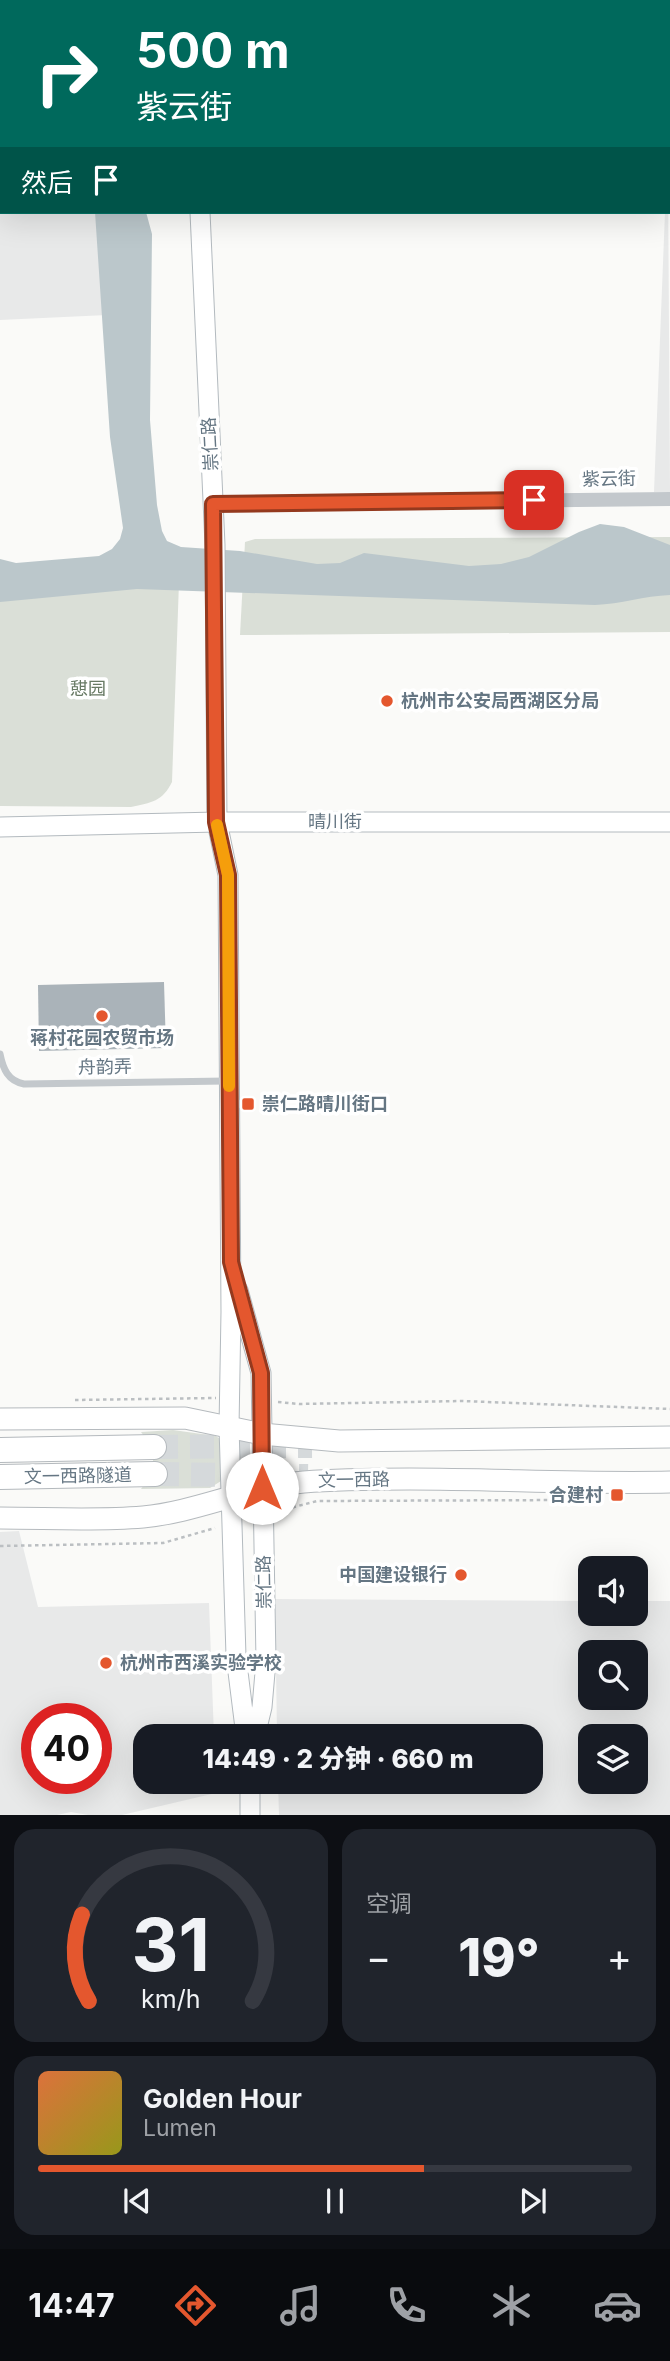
<!DOCTYPE html>
<html lang="zh">
<meta charset="utf-8">
<style>
body{margin:0;font-family:Inter,"Noto Sans SC",sans-serif;background:#20242c;color:#f1f3f6;height:100vh;display:flex;flex-direction:column;font-size:26px;white-space:nowrap}
*{box-sizing:border-box;margin:0}
p{font-size:23px;color:#9ea1a6}
.icon{flex:none;width:38px;height:38px;fill:none;stroke:currentColor;stroke-width:2;stroke-linecap:round;stroke-linejoin:round}
.map{position:relative;height:1815px;overflow:hidden}
.sheet{display:flex;flex-direction:column;gap:14px;padding:14px;background:#0d0f14;flex:1}
.sheet>*{flex:none}
.guide{position:absolute;left:0px;top:0px;width:670px;height:214px;box-shadow:0 7px 28px #0002;background:#00695c;color:#fff;overflow:hidden}
.controls{position:absolute;left:578px;top:1556px;display:grid;gap:14px}
.controls a{display:grid;place-items:center;width:70px;height:70px;border-radius:14px;background:#171b24;box-shadow:0 7px 28px #0002;font-size:35px}
.speed{position:absolute;left:21px;top:1703px;display:flex;gap:14px;font-size:35px;font-weight:700;text-align:center}
.speed>*{display:grid;place-content:center;width:91px;height:91px;border-radius:50%;background:#171b24;box-shadow:0 7px 28px #0002;line-height:1}
.speed .limit{border:10px solid #d22;background:#fff;color:#111}
.pin{position:absolute;display:grid;place-items:center;width:60px;height:60px;color:#fff;margin:-30px;border-radius:14px;box-shadow:0 4px 10px #0006}
.me{position:absolute;width:77px;margin:-38px;rotate:0deg;stroke-linejoin:round;filter:drop-shadow(0 0 5px #0008)}
.turn{display:flex;align-items:center;gap:24px;height:147px;padding:0 21px;font-size:32px}
.turn .icon{width:91px;height:91px;stroke-width:2.5}
.turn b{display:block;font-size:49px;line-height:60px}
.then{display:flex;align-items:center;height:66px;padding:0 21px;background:#0003;gap:14px;font-size:26px}
.big{font-size:52px;font-weight:800;line-height:1.1}
.sheet .widget{flex:1;display:flex;flex-direction:column;justify-content:center;gap:10px;min-width:0;padding:0 24px;border-radius:21px;background:#20242c}
.sheet .dial{align-items:center;gap:0}
.dial svg{height:182px;overflow:visible;fill:none;stroke:#363941;stroke-width:7;stroke-linecap:round;text-anchor:middle}
.dial text{fill:#f1f3f6;stroke:none}
.song{display:flex;align-items:center;gap:21px}
.cover{width:84px;height:84px;border-radius:10px;background:linear-gradient(135deg,hsl(20 70% 55%),hsl(60 70% 35%))}
.played{height:7px;border-radius:4px;background:linear-gradient(90deg,#e4572e 65%,#363941 65%)}
.keys{display:flex;justify-content:space-around;direction:ltr}
.heat{display:flex;justify-content:space-between;align-items:center;font-size:38px;direction:ltr}
.sheet .tiles{flex:1;display:grid;gap:14px;grid-template-columns:1fr 1fr}
.widget:last-child{grid-column:span 2}
.trip{position:absolute;left:133px;top:1724px;width:410px;height:70px;border-radius:21px;background:#171b24;box-shadow:0 7px 28px #0002;font-weight:800;line-height:70px;text-align:center}
.menu{display:flex;height:112px;justify-content:space-around;align-items:center;background:#090b0e;color:#9ea1a6}
.menu .icon{width:49px;height:49px}
.menu .selected{color:#e4572e}
.menu b{font-size:32px;color:#f1f3f6}
.map>svg:first-child{display:block}
.built{fill:#e8e9e9;fill-rule:evenodd}
.green{fill:#dadfd7}
.water{fill:#bbc7cb}
.building{fill:#aab3b9}
.lines{fill:none;stroke-linecap:round;stroke-linejoin:round}
.highway-tunnel{stroke:#d5d9db;stroke-width:24;stroke-dasharray:24 12;stroke-linecap:butt}
.secondary-casing{stroke:#b3babf;stroke-width:21}
.primary-casing{stroke:#b5babe;stroke-width:23}
.highway-casing{stroke:#b4b9bd;stroke-width:26}
.path{stroke:#bbbfc2;stroke-width:2.5;stroke-dasharray:3.5 3.5;stroke-linecap:butt}
.lane{stroke:#c3c8cc;stroke-width:7}
.street{stroke:#c3c8cc;stroke-width:14}
.secondary{stroke:#fff;stroke-width:19}
.primary{stroke:#fff;stroke-width:21}
.highway{stroke:#fff;stroke-width:24}
.route-casing{stroke:#94391e;stroke-width:18}
.route{stroke:#e4572e;stroke-width:12}
.slow{stroke:#f59e0b;stroke-width:12}
.poi-dot{fill:#e4572e;stroke:#fff;stroke-width:2.5}
.labels{text-anchor:middle;stroke-width:7;stroke-linejoin:round;paint-order:stroke}
.street-label{font-size:18px;fill:#657683;stroke:#fff}
.park-label{font-size:18px;fill:#687a64;stroke:#fff}
.poi-label{font-size:18px;font-weight:bold;fill:#657683;stroke:#fff;text-anchor:start}
</style>
<div class="map">
<svg width="670" height="1815" viewBox="0 0 670 1815">
<rect width="100%" height="100%" fill="#fafaf8"/>
<g class="built">
<path d="M 668,168 L 670,492 L 654,492 L 665,212 L 668,212 Z"/>
<path d="M 0,205 L 2,212 L 100,212 L 107,315 L 0,320 Z"/>
<path d="M 19,1531 L 38,1607 L 209,1603 L 214,1736 L 145,1736 L 145,1782 L 216,1782 L 216,1793 L 122,1815 L 88,1815 L 71,1812 L 57,1815 L 0,1815 L 0,1532 ZM 37,1718 L 96,1718 L 96,1778 L 37,1778 Z"/>
<path d="M 275,1599 L 590,1601 L 590,1614 L 635,1614 L 635,1601 L 670,1601 L 670,1815 L 279,1815 L 278,1782 L 530,1782 L 530,1736 L 277,1736 ZM 590,1652 L 635,1652 L 635,1698 L 590,1698 ZM 590,1736 L 635,1736 L 635,1782 L 590,1782 Z"/>
</g>
<g class="green">
<path d="M 0,0 L 670,0 L 670,101 L 668,2 L 2,2 L 0,134 Z"/>
<path d="M 670,537 L 670,632 L 240,635 L 245,542 L 255,539 Z"/>
<path d="M 179,582 L 172,782 C 163,801 151,803 131,807 L 0,806 L 0,596 Z"/>
<path d="M 173,1430 L 216,1436 L 220,1439 L 221,1481 L 210,1488 L 141,1489 C 157,1470 157,1452 141,1432 Z"/>
</g>
<path class="water" d="M 95,212 L 146,212 L 152,234 L 150,420 L 157,505 L 162,531 L 167,541 L 181,547 L 240,551 L 317,564 L 340,563 L 364,553 L 469,566 L 501,564 L 529,557 L 579,532 L 600,524 L 624,527 L 670,545 L 670,595 C 644,596 621,604 595,605 L 137,589 L 0,602 L 0,559 L 16,563 L 99,556 L 112,549 L 120,539 L 123,528 L 110,437 Z"/>
<path class="building" d="M 164,982 L 166,1048 L 39,1051 L 38,985 Z"/>
<g class="lines">
<g class="highway-tunnel">
<path d="M 154,1447 L 312,1446"/>
<path d="M 155,1474 L 308,1476"/>
</g>
<g class="secondary-casing">
<g id="secondary">
<path d="M 668,127 L 670,127"/>
<path d="M 668,152 L 670,152"/>
<path d="M 0,159 L 2,159"/>
<path d="M 0,183 L 2,183"/>
<path d="M 200,212 L 215,545 L 217,822 L 228,875 L 231,1312 L 229,1427 L 236,1656 L 246,1736"/>
<path d="M 0,827 L 217,822 L 670,822"/>
<path d="M 238,1290 L 261,1373 L 266,1661 L 262,1707 L 255,1736"/>
<path d="M 250,1782 L 250,1815"/>
</g>
</g>
<g class="primary-casing">
<g id="primary">
<path d="M 0,1419 L 185,1418 L 262,1434 L 339,1441 L 670,1437"/>
<path d="M 0,1518 C 47,1518 96,1521 143,1517 C 197,1512 250,1486 304,1482 C 339,1479 375,1479 410,1479 C 497,1479 583,1484 670,1482"/>
</g>
</g>
<g class="highway-casing">
<g id="highway">
<path d="M 0,1450 L 154,1447"/>
<path d="M 0,1477 L 155,1474"/>
</g>
</g>
<g class="path">
<path d="M 668,93 L 670,93"/>
<path d="M 0,118 L 2,118"/>
<path d="M 0,138 L 2,138"/>
<path d="M 75,1400 L 216,1398"/>
<path d="M 278,1402 L 299,1404 L 462,1401 L 670,1409"/>
<path d="M 279,1511 L 317,1501 L 565,1500"/>
<path d="M 0,1546 L 163,1543 L 215,1528"/>
</g>
<g class="lane">
<path d="M 430,0 L 432,2"/>
<path d="M 0,1054 C 3,1069 8,1081 24,1084 L 226,1081"/>
</g>
<path class="street" d="M 213,504 L 670,499"/>
<use href="#secondary" class="secondary"/>
<use href="#primary" class="primary"/>
<use href="#highway" class="highway"/>
</g>
<g class="lines">
<g class="route-casing">
<path id="route" d="M 262,1488 L 261,1373 L 231,1262 L 228,875 L 216,822 L 213,504 L 534,500"/>
</g>
<use href="#route" class="route"/>
<path class="slow" d="M 217,825 L 228,875 L 229,1086"/>
</g>
<g class="poi-dot">
<circle cx="387" cy="701" r="7"/>
<circle cx="102" cy="1016" r="7"/>
<rect x="241" y="1097" width="14" height="14" rx="3.5"/>
<rect x="610" y="1488" width="14" height="14" rx="3.5"/>
<circle cx="461" cy="1575" r="7"/>
<circle cx="106" cy="1663" r="7"/>
</g>
<g class="labels">
<g class="street-label">
<text transform="translate(210 444) rotate(-93)" y="6">崇仁路</text>
<text transform="translate(609 479) rotate(-1)" y="6">紫云街</text>
<text x="335" y="828">晴川街</text>
<text transform="translate(105 1067) rotate(-1)" y="6">舟韵弄</text>
<text transform="translate(78 1476) rotate(-1)" y="6">文一西路隧道</text>
<text transform="translate(354 1480) rotate(-1)" y="6">文一西路</text>
<text transform="translate(264 1582) rotate(-91)" y="6">崇仁路</text>
</g>
<g class="park-label">
<text x="88" y="695">憇园</text>
</g>
<g class="poi-label">
<text x="401" y="707">杭州市公安局西湖区分局</text>
<text x="102" y="1044" text-anchor="middle">蒋村花园农贸市场</text>
<text x="262" y="1110">崇仁路晴川街口</text>
<text x="603" y="1501" text-anchor="end">合建村</text>
<text x="447" y="1581" text-anchor="end">中国建设银行</text>
<text x="120" y="1669">杭州市西溪实验学校</text>
</g>
</g>
</svg>
<div class="controls">
<a><svg class="icon" aria-label="sound" viewBox="0 0 24 24"><path d="M4 9h4l5-4v14l-5-4H4zM17 9q2 3 0 6"/></svg></a>
<a><svg class="icon" aria-label="search" viewBox="0 0 24 24"><circle cx="10" cy="10" r="6"/><path d="M15 15l6 6"/></svg></a>
<a><svg class="icon" aria-label="layers" viewBox="0 0 24 24"><path d="M12 4l9 5-9 5-9-5zM3 14l9 5 9-5"/></svg></a>
</div>
<div class="speed"><div class="limit">40</div></div>
<div class="pin" style="left:534px;top:500px;background:#d93025"><svg class="icon" aria-label="arrive" viewBox="0 0 24 24"><path d="M6 21V4h12l-3 4 3 4H6"/></svg></div>
<svg class="me" style="left:262px;top:1488px" viewBox="-20 -20 40 40"><circle r="19" fill="#fff"/><path d="M0-13L10 11 0 6-10 11z" fill="#e4572e"/></svg>
<div class="trip">14:49 · 2 分钟 · 660 m</div>
<div class="guide">
<div class="turn"><svg class="icon" aria-label="right" viewBox="0 0 24 24"><path d="M7 20v-9h11M14 6l5 5-5 5"/></svg><div><b>500 m</b>紫云街</div></div>
<div class="then">然后<svg class="icon" aria-label="arrive" viewBox="0 0 24 24"><path d="M6 21V4h12l-3 4 3 4H6"/></svg></div>
</div>
</div>
<section class="sheet">
<div class="tiles">
<div class="widget dial"><svg viewBox="0 0 100 80">
<path d="M14 69A42 42 0 1 1 86 69"/>
<path d="M14 69A42 42 0 0 1 11 31" stroke="#e4572e"/>
<text x="50" y="56" font-size="32" font-weight="700">31</text>
<text x="50" y="72" font-size="11">km/h</text>
</svg></div>
<div class="widget"><p>空调</p>
<div class="heat"><a>−</a><b class="big">19°</b><a>+</a></div>
</div>
<div class="widget">
<div class="song"><i class="cover"></i><div><b>Golden Hour</b><p>Lumen</p></div></div>
<div class="played"></div>
<div class="keys"><svg class="icon" aria-label="previous" viewBox="0 0 24 24"><path d="M18 5L8 12l10 7zM5 5v14"/></svg><svg class="icon" aria-label="pause" viewBox="0 0 24 24"><path d="M8 5v14M16 5v14"/></svg><svg class="icon" aria-label="next" viewBox="0 0 24 24"><path d="M6 5l10 7-10 7zM19 5v14"/></svg></div>
</div>
</div>
</section>
<nav class="menu">
<b>14:47</b>
<svg class="icon selected" aria-label="directions" viewBox="0 0 24 24"><path d="M12 3l9 9-9 9-9-9zM9 14v-3h6M13 9l2 2-2 2"/></svg>
<svg class="icon" aria-label="music" viewBox="0 0 24 24"><path d="M9 18V5l10-2v13"/><circle cx="6" cy="18" r="3"/><circle cx="16" cy="16" r="3"/></svg>
<svg class="icon" aria-label="phone" viewBox="0 0 24 24"><path d="M5 4h4l2 5-3 2q2 4 5 5l2-3 5 2v4C11 20 4 13 5 4z"/></svg>
<svg class="icon" aria-label="climate" viewBox="0 0 24 24"><path d="M12 3v18M4 7l16 10M4 17L20 7"/></svg>
<svg class="icon" aria-label="car" viewBox="0 0 24 24"><path d="M5 17H2v-5l4-1 3-4h7l3 4 3 1v5h-3M9 17h6M6 11h13"/><circle cx="7" cy="17" r="2"/><circle cx="17" cy="17" r="2"/></svg>
</nav>
